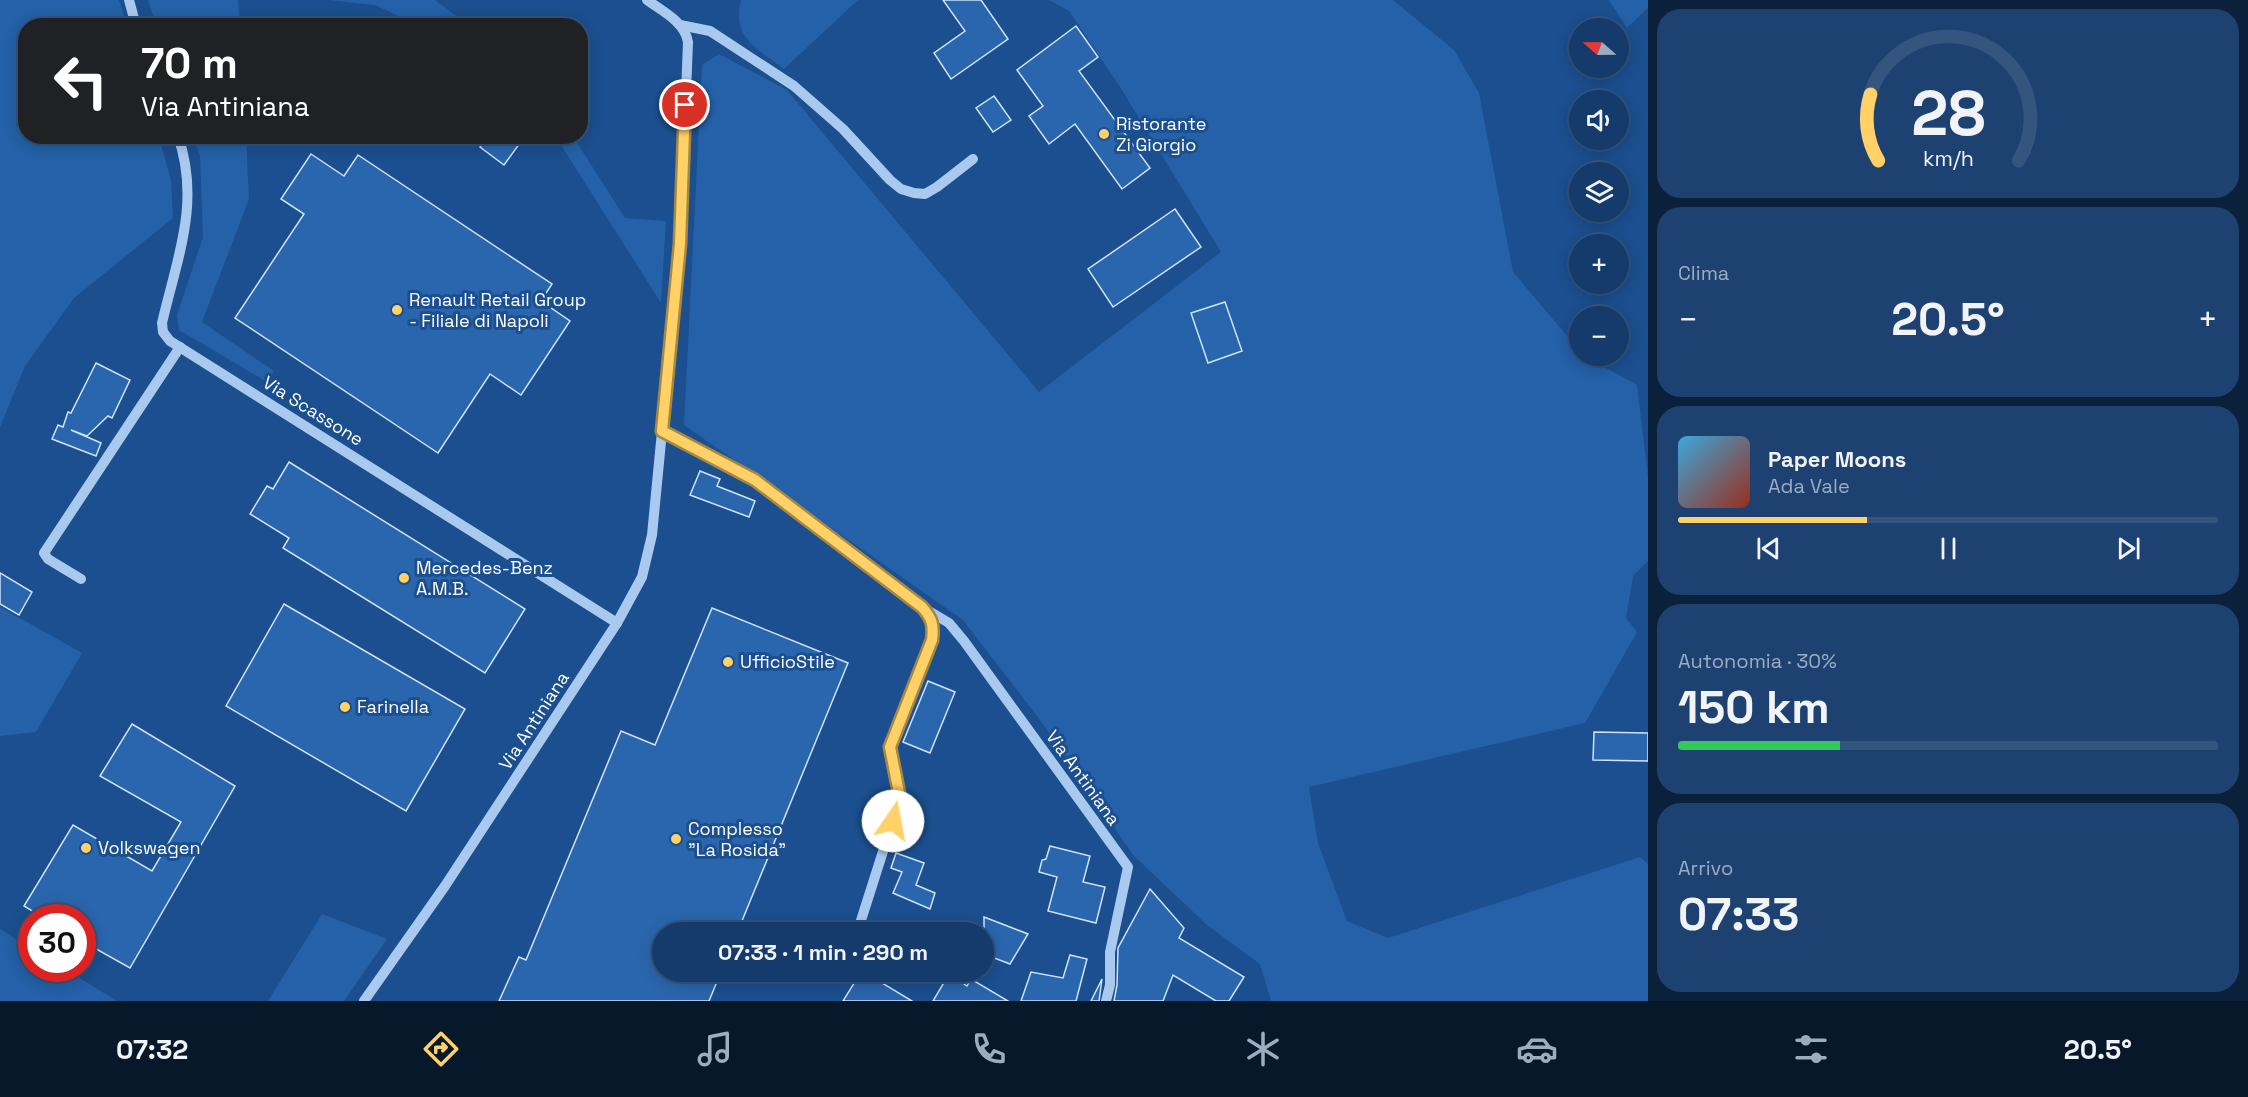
<!DOCTYPE html>
<html lang="it">
<meta charset="utf-8">
<style>
body{margin:0;font-family:"Space Grotesk",sans-serif;background:#1d4271;color:#f1f3f6;height:100vh;display:flex;flex-direction:column;font-size:22px;white-space:nowrap}
*{box-sizing:border-box;margin:0}
p{font-size:20px;color:#9dadc1}
.icon{flex:none;width:33px;height:33px;fill:none;stroke:currentColor;stroke-width:2;stroke-linecap:round;stroke-linejoin:round}
.map{position:relative;flex:1;overflow:hidden}
.sheet{display:flex;flex-direction:column;gap:9px;padding:9px;background:#0b203b;width:600px}
.sheet>*{flex:none}
.guide{position:absolute;left:18px;top:18px;width:570px;height:126px;border-radius:24px;box-shadow:0 3px 15px #0003,0 0 0 2px #33557e;background:#202124;color:#fff;overflow:hidden}
.needle{width:39px;rotate:290deg}
.fabs{position:absolute;left:1569px;top:18px;display:grid;gap:12px}
.fabs a{display:grid;place-items:center;width:60px;height:60px;border-radius:50%;background:#143b6b;box-shadow:0 3px 15px #0003,0 0 0 2px #33557e;font-size:30px}
.speed{position:absolute;left:18px;top:904px;display:flex;gap:12px;font-size:30px;font-weight:700;text-align:center}
.speed>*{display:grid;place-content:center;width:78px;height:78px;border-radius:50%;background:#143b6b;box-shadow:0 3px 15px #0003,0 0 0 2px #33557e;line-height:1}
.speed .limit{border:9px solid #d22;background:#fff;color:#111}
.pin{position:absolute;display:grid;place-items:center;width:51px;height:51px;color:#fff;margin:-26px;border:3px solid #fff;border-radius:50%;box-shadow:0 2px 6px #0007}
.me{position:absolute;width:66px;margin:-33px;rotate:12deg;stroke-linejoin:round;filter:drop-shadow(0 0 4px #0008)}
.turn{display:flex;align-items:center;gap:21px;height:126px;padding:0 24px;font-size:27px}
.turn .icon{width:78px;height:78px;stroke-width:2.5}
.turn b{display:block;font-size:42px;line-height:51px}
.big{font-size:45px;font-weight:700;line-height:1.1}
.sheet .widget{flex:1;display:flex;flex-direction:column;justify-content:center;gap:9px;min-width:0;padding:0 21px;border-radius:24px;background:#1d4271}
.sheet .dial{align-items:center;gap:0}
.dial svg{height:156px;overflow:visible;fill:none;stroke:#33557e;stroke-width:7;stroke-linecap:round;text-anchor:middle}
.dial text{fill:#f1f3f6;stroke:none}
.song{display:flex;align-items:center;gap:18px}
.cover{width:72px;height:72px;border-radius:9px;background:linear-gradient(135deg,hsl(200 70% 55%),hsl(10 70% 35%))}
.played{height:6px;border-radius:3px;background:linear-gradient(90deg,#ffd166 35%,#33557e 35%)}
.keys{display:flex;justify-content:space-around;direction:ltr}
.heat{display:flex;justify-content:space-between;align-items:center;font-size:33px;direction:ltr}
.charge{height:9px;border-radius:4px;background:linear-gradient(90deg,#34c759 30%,#33557e 0)}
.trip{position:absolute;left:652px;top:922px;width:342px;height:60px;border-radius:30px;background:#143b6b;box-shadow:0 3px 15px #0003,0 0 0 2px #33557e;font-weight:700;line-height:60px;text-align:center}
.tabs{display:flex;height:96px;justify-content:space-around;align-items:center;background:#08182b;color:#9dadc1}
.tabs .icon{width:42px;height:42px}
.tabs .current{color:#ffd166}
.tabs b{font-size:27px;color:#f1f3f6}
main{display:flex;flex:1;min-height:0}
.map>svg:first-child{display:block}
.green{fill:#2461a8}
.building{fill:#2a66ad;stroke:#cfe3fa;stroke-width:1.5}
.lines{fill:none;stroke-linecap:round;stroke-linejoin:round}
.minor{stroke:#a9c9ee;stroke-width:10}
.route-casing{stroke:#a68842;stroke-width:15}
.route{stroke:#ffd166;stroke-width:10}
.poi-dot{fill:#ffd166;stroke:#1b4f8f;stroke-width:2}
.labels{text-anchor:middle;stroke-width:6;stroke-linejoin:round;paint-order:stroke}
.poi-label{font-size:18px;fill:#fff;stroke:#1b4f8f;text-anchor:start}
.street-label{font-size:18px;fill:#fff;stroke:#1b4f8f}
</style>
<main>
<div class="map">
<svg width="1648" height="1001" viewBox="0 0 1648 1001">
<rect width="100%" height="100%" fill="#1b4f8f"/>
<g class="green">
<path d="M 0,0 L 119,0 L 127,25 L 26,26 L 26,136 L 159,137 L 171,180 L 173,218 L 74,298 L 25,366 L 0,427 Z"/>
<path d="M 148,0 L 238,0 L 240,25 L 156,25 Z"/>
<path d="M 328,0 L 435,0 L 468,25 L 417,25 L 375,5 Z"/>
<path d="M 741,0 L 858,0 L 784,69 C 757,48 732,39 741,0 Z"/>
<path d="M 1049,0 L 1393,0 L 1454,50 L 1479,93 L 1513,272 L 1579,350 L 1580,356 L 1584,356 L 1637,385 L 1648,477 L 1648,561 L 1633,576 L 1626,618 L 1637,632 L 1585,723 L 1309,787 L 1318,843 L 1347,921 L 1388,938 L 1640,857 L 1648,864 L 1648,1001 L 1271,1001 L 1260,964 L 1207,925 L 1133,855 L 1040,720 L 963,620 L 684,425 L 702,65 L 719,54 L 787,90 L 1039,392 L 1221,252 L 1120,87 L 1069,11 Z"/>
<path d="M 1609,0 L 1648,0 L 1648,8 L 1627,28 Z"/>
<path d="M 193,137 L 246,137 L 249,199 L 202,322 L 274,371 L 267,382 L 179,330 L 177,315 L 203,237 L 200,156 Z"/>
<path d="M 556,137 L 574,138 L 625,218 L 666,221 L 661,303 Z"/>
<path d="M 0,607 L 82,653 L 36,732 L 0,736 Z"/>
<path d="M 322,914 L 387,939 L 344,1001 L 268,1001 Z"/>
<path d="M 0,929 L 31,949 L 32,969 L 65,969 L 117,1001 L 0,1001 Z"/>
</g>
<g class="building">
<path d="M 943,0 L 981,0 L 1008,39 L 951,79 L 934,53 L 965,31 Z"/>
<path d="M 1076,26 L 1098,57 L 1079,71 L 1150,168 L 1122,189 L 1075,124 L 1049,144 L 1029,116 L 1043,106 L 1017,70 Z"/>
<path d="M 994,96 L 1011,120 L 993,132 L 976,108 Z"/>
<path d="M 487,136 L 525,136 L 504,165 L 480,147 Z"/>
<path d="M 311,154 L 344,176 L 358,155 L 552,284 L 541,301 L 570,321 L 521,395 L 490,374 L 438,453 L 235,318 L 304,214 L 281,199 Z"/>
<path d="M 1175,209 L 1201,247 L 1113,307 L 1088,269 Z"/>
<path d="M 1225,302 L 1242,351 L 1208,363 L 1191,313 Z"/>
<path d="M 96,363 L 130,380 L 112,418 L 108,416 L 87,436 L 71,430 L 101,443 L 96,456 L 52,439 L 58,425 L 63,427 L 68,412 L 71,413 Z"/>
<path d="M 289,462 L 525,609 L 485,673 L 283,548 L 289,538 L 250,514 L 267,486 L 273,489 Z"/>
<path d="M 700,471 L 720,479 L 717,486 L 755,501 L 749,517 L 690,495 Z"/>
<path d="M 0,573 L 32,592 L 19,615 L 0,604 Z"/>
<path d="M 284,604 L 465,709 L 406,811 L 226,706 Z"/>
<path d="M 712,608 L 848,663 L 737,933 L 663,933 L 663,972 L 721,972 L 709,1001 L 499,1001 L 519,957 L 526,960 L 621,731 L 655,745 Z"/>
<path d="M 928,681 L 955,692 L 930,753 L 903,742 Z"/>
<path d="M 132,724 L 235,786 L 130,968 L 82,941 L 82,918 L 44,918 L 24,906 L 73,825 L 152,871 L 181,822 L 100,776 Z"/>
<path d="M 1594,732 L 1648,733 L 1648,761 L 1593,760 Z"/>
<path d="M 1050,846 L 1090,856 L 1083,882 L 1105,887 L 1096,923 L 1048,911 L 1057,877 L 1039,872 L 1042,860 L 1046,859 Z"/>
<path d="M 896,853 L 924,863 L 916,885 L 935,893 L 930,909 L 893,893 L 902,872 L 891,868 Z"/>
<path d="M 1150,889 L 1184,928 L 1179,938 L 1244,977 L 1229,1001 L 1216,1001 L 1173,975 L 1163,1001 L 1114,1001 L 1117,985 L 1118,948 Z"/>
<path d="M 984,917 L 1028,934 L 1010,964 L 984,954 Z"/>
<path d="M 1070,955 L 1087,959 L 1076,1001 L 1021,1001 L 1031,972 L 1063,978 Z"/>
<path d="M 861,972 L 864,972 L 912,1001 L 843,1001 Z"/>
<path d="M 949,974 L 967,986 L 971,979 L 1008,1001 L 933,1001 Z"/>
<path d="M 1102,979 L 1099,1001 L 1091,1001 Z"/>
</g>
<g class="lines">
<g class="minor">
<path d="M 129,0 L 136,26"/>
<path d="M 680,25 L 710,31 L 794,86 L 843,129 L 890,180 L 901,189 L 914,193 L 925,194 L 937,187 L 973,159"/>
<path d="M 178,136 C 201,203 177,258 162,323 L 163,332 L 170,341 L 617,623"/>
<path d="M 662,431 L 755,480 L 922,607 C 932,618 934,625 932,640 L 890,747 L 900,798 L 857,933"/>
<path d="M 81,579 L 48,559 L 44,553 L 180,347"/>
<path d="M 927,610 L 949,623 L 964,641 L 1128,867 L 1110,952 L 1110,985 L 1106,1001"/>
<path d="M 364,1001 L 445,886 L 617,623 L 642,577 L 652,535 L 680,245 L 688,42 C 685,22 662,11 647,0"/>
</g>
</g>
<g class="lines">
<g class="route-casing">
<path id="route" d="M 685,105 L 680,244 L 662,431 L 755,480 L 922,607 C 932,618 934,625 932,640 L 890,747 L 900,798 L 893,821"/>
</g>
<use href="#route" class="route"/>
</g>
<g class="poi-dot">
<circle cx="1104" cy="134" r="6"/>
<circle cx="397" cy="310" r="6"/>
<circle cx="404" cy="578" r="6"/>
<circle cx="728" cy="662" r="6"/>
<circle cx="345" cy="707" r="6"/>
<circle cx="676" cy="839" r="6"/>
<circle cx="86" cy="848" r="6"/>
</g>
<g class="labels">
<g class="poi-label">
<text x="1116" y="130">Ristorante<tspan x="1116" dy="21">Zi Giorgio</tspan></text>
<text x="409" y="306">Renault Retail Group<tspan x="409" dy="21">- Filiale di Napoli</tspan></text>
<text x="416" y="574">Mercedes-Benz<tspan x="416" dy="21">A.M.B.</tspan></text>
<text x="740" y="668">UfficioStile</text>
<text x="357" y="713">Farinella</text>
<text x="688" y="835">Complesso<tspan x="688" dy="21">"La Rosida"</tspan></text>
<text x="98" y="854">Volkswagen</text>
</g>
<g class="street-label">
<text transform="translate(313 411) rotate(32)" y="6">Via Scassone</text>
<text transform="translate(534 721) rotate(-57)" y="6">Via Antiniana</text>
<text transform="translate(1083 778) rotate(54)" y="6">Via Antiniana</text>
</g>
</g>
</svg>
<div class="fabs">
<a><svg class="needle" viewBox="-14 -14 28 28"><path d="M0-13l5 13h-10z" fill="#e53935"/><path d="M0 13l5-13h-10z" fill="#9dadc1"/></svg></a>
<a><svg class="icon" aria-label="sound" viewBox="0 0 24 24"><path d="M4 9h4l5-4v14l-5-4H4zM17 9q2 3 0 6"/></svg></a>
<a><svg class="icon" aria-label="layers" viewBox="0 0 24 24"><path d="M12 4l9 5-9 5-9-5zM3 14l9 5 9-5"/></svg></a>
<a>+</a>
<a>−</a>
</div>
<div class="speed"><div class="limit">30</div></div>
<div class="pin" style="left:685px;top:105px;background:#d93025"><svg class="icon" aria-label="arrive" viewBox="0 0 24 24"><path d="M6 21V4h12l-3 4 3 4H6"/></svg></div>
<svg class="me" style="left:893px;top:821px" viewBox="-20 -20 40 40"><circle r="19" fill="#fff"/><path d="M0-13L10 11 0 6-10 11z" fill="#ffd166"/></svg>
<div class="trip">07:33 · 1 min · 290 m</div>
<div class="guide">
<div class="turn"><svg class="icon" aria-label="left" viewBox="0 0 24 24"><path d="M17 20v-9H6M10 6l-5 5 5 5"/></svg><div><b>70 m</b>Via Antiniana</div></div>
</div>
</div>
<section class="sheet">
<div class="widget dial"><svg viewBox="0 0 100 80">
<path d="M14 69A42 42 0 1 1 86 69"/>
<path d="M14 69A42 42 0 0 1 10 35" stroke="#ffd166"/>
<text x="50" y="56" font-size="32" font-weight="700">28</text>
<text x="50" y="72" font-size="11">km/h</text>
</svg></div>
<div class="widget"><p>Clima</p>
<div class="heat"><a>−</a><b class="big">20.5°</b><a>+</a></div>
</div>
<div class="widget">
<div class="song"><i class="cover"></i><div><b>Paper Moons</b><p>Ada Vale</p></div></div>
<div class="played"></div>
<div class="keys"><svg class="icon" aria-label="previous" viewBox="0 0 24 24"><path d="M18 5L8 12l10 7zM5 5v14"/></svg><svg class="icon" aria-label="pause" viewBox="0 0 24 24"><path d="M8 5v14M16 5v14"/></svg><svg class="icon" aria-label="next" viewBox="0 0 24 24"><path d="M6 5l10 7-10 7zM19 5v14"/></svg></div>
</div>
<div class="widget"><p>Autonomia · 30%</p><b class="big">150 km</b><div class="charge"></div></div>
<div class="widget"><p>Arrivo</p><b class="big">07:33</b></div>
</section>
</main>
<nav class="tabs">
<b>07:32</b>
<svg class="icon current" aria-label="directions" viewBox="0 0 24 24"><path d="M12 3l9 9-9 9-9-9zM9 14v-3h6M13 9l2 2-2 2"/></svg>
<svg class="icon" aria-label="music" viewBox="0 0 24 24"><path d="M9 18V5l10-2v13"/><circle cx="6" cy="18" r="3"/><circle cx="16" cy="16" r="3"/></svg>
<svg class="icon" aria-label="phone" viewBox="0 0 24 24"><path d="M5 4h4l2 5-3 2q2 4 5 5l2-3 5 2v4C11 20 4 13 5 4z"/></svg>
<svg class="icon" aria-label="climate" viewBox="0 0 24 24"><path d="M12 3v18M4 7l16 10M4 17L20 7"/></svg>
<svg class="icon" aria-label="car" viewBox="0 0 24 24"><path d="M5 17H2v-5l4-1 3-4h7l3 4 3 1v5h-3M9 17h6M6 11h13"/><circle cx="7" cy="17" r="2"/><circle cx="17" cy="17" r="2"/></svg>
<svg class="icon" aria-label="filters" viewBox="0 0 24 24"><path d="M4 7h16M4 17h16"/><circle cx="9" cy="7" r="2"/><circle cx="15" cy="17" r="2"/></svg>
<b>20.5°</b>
</nav>
